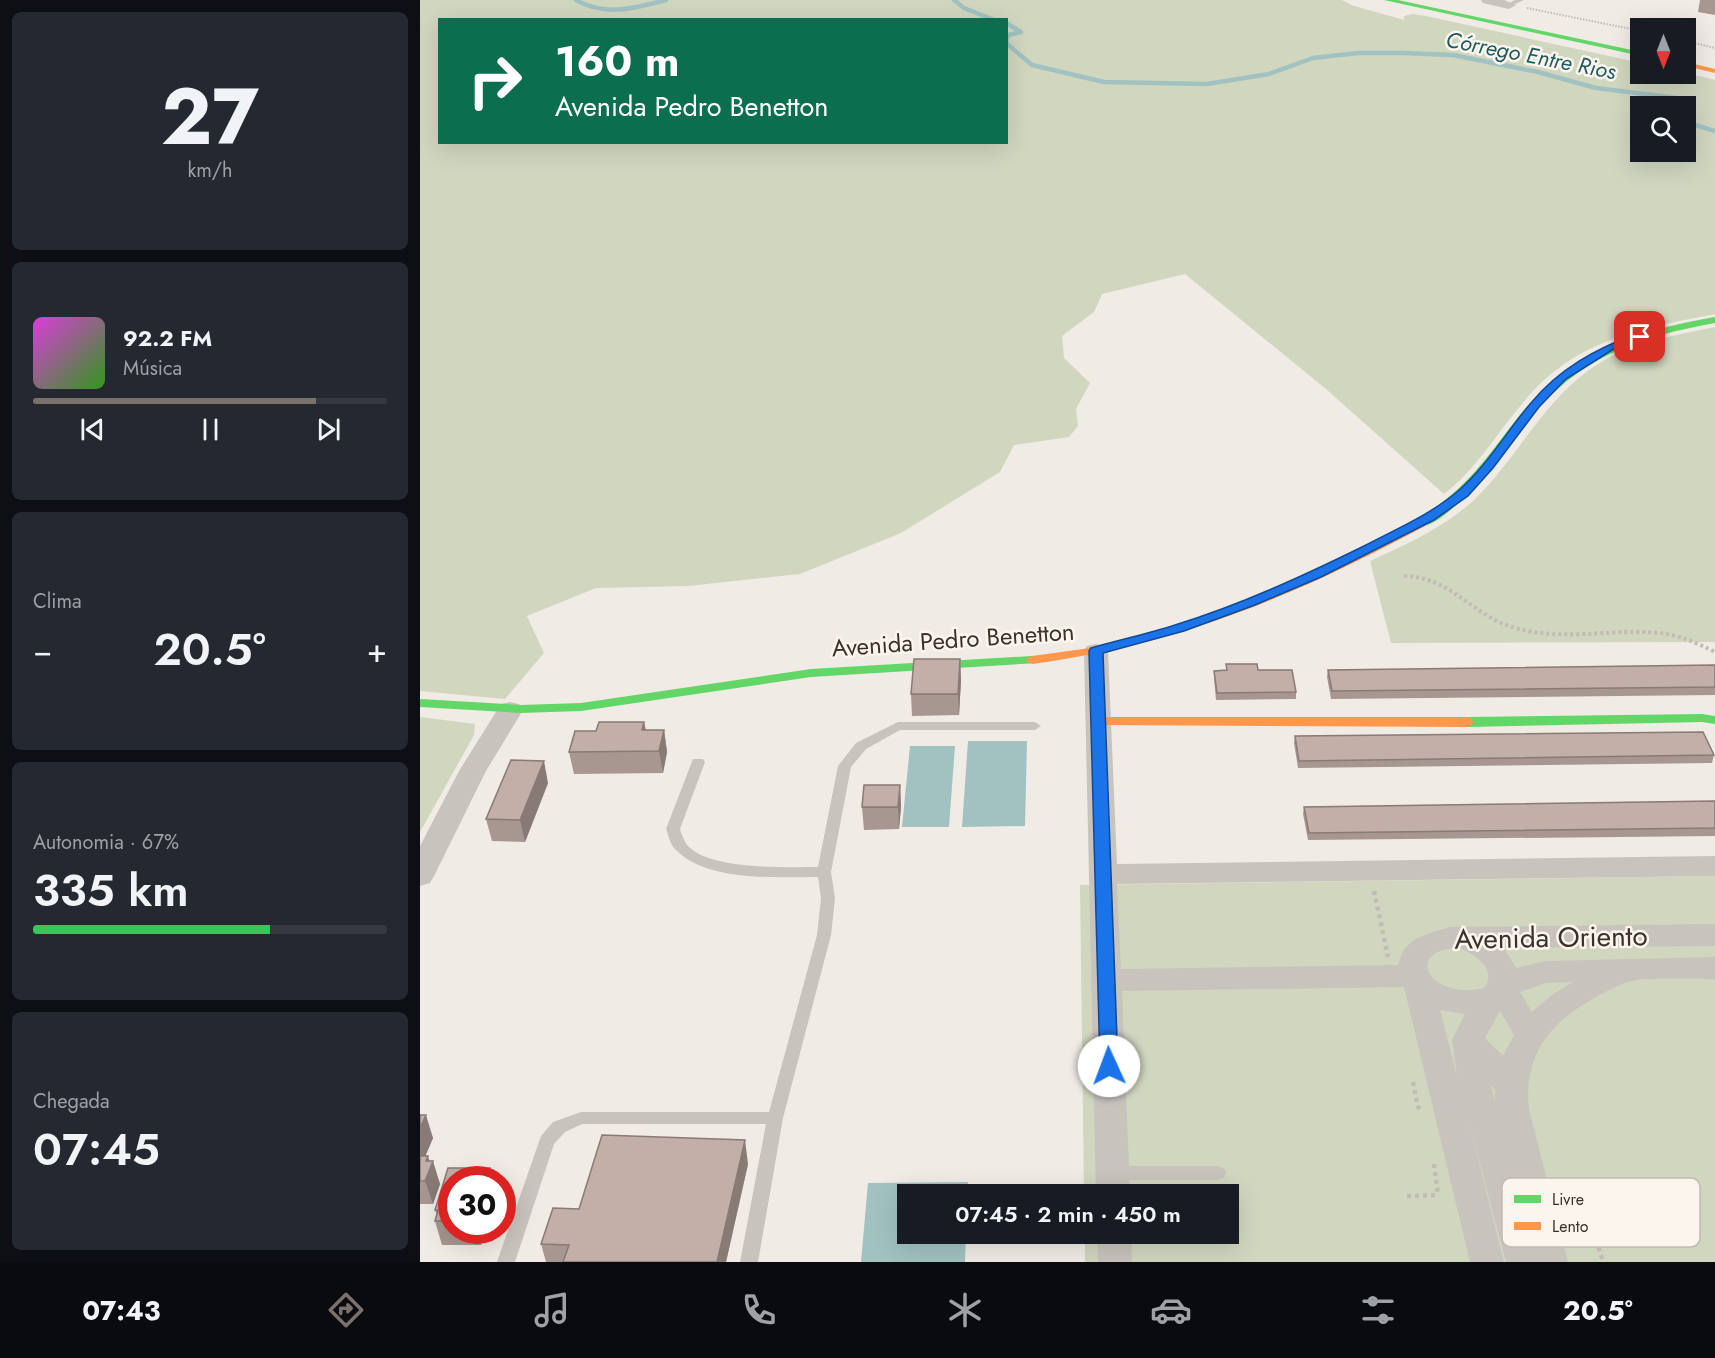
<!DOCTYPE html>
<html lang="pt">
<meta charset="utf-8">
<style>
body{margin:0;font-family:Jost,sans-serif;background:#242831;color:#f1f3f6;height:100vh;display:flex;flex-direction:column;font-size:22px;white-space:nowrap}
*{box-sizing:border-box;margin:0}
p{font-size:20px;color:#9ea1a6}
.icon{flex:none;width:33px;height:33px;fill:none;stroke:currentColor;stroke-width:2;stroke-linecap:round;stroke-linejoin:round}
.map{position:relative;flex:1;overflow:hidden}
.sheet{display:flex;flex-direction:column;gap:12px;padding:12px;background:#0d0f14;width:420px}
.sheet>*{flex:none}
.top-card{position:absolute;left:18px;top:18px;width:570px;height:126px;border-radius:0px;box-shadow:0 6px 24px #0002;background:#0b6e4f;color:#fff;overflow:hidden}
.needle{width:39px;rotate:180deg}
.tools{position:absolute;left:1210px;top:18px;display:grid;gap:12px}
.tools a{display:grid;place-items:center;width:66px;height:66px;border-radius:0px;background:#171b24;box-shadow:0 6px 24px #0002;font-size:30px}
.speed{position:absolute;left:18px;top:1166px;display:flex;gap:12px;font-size:30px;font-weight:700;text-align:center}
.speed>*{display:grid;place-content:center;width:78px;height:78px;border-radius:50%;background:#171b24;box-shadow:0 6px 24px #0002;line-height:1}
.speed .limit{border:9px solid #d22;background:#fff;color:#111}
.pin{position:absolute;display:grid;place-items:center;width:51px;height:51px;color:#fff;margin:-26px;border-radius:12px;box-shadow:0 3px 9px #0006}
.me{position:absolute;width:66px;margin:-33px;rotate:358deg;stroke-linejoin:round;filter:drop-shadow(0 0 4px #0008)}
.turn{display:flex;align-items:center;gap:21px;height:126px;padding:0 18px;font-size:27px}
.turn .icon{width:78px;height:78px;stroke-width:2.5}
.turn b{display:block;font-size:42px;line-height:51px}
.big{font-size:45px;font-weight:600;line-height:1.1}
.sheet .tile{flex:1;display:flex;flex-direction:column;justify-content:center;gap:9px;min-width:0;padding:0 21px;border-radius:9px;background:#242831}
.sheet .dial{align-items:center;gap:0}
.dial b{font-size:78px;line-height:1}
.song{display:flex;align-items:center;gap:18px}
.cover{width:72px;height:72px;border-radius:9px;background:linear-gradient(135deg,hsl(300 70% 55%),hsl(110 70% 35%))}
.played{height:6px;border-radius:3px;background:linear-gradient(90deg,#7a716c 80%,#363941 80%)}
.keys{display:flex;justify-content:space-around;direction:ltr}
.heat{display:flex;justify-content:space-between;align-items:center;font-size:33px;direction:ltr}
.charge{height:9px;border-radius:4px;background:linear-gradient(90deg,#34c759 67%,#363941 0)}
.trip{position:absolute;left:477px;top:1184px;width:342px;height:60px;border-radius:0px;background:#171b24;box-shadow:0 6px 24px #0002;font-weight:600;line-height:60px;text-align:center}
.dock{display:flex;height:96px;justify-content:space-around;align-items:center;background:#090b0e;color:#9ea1a6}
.dock .icon{width:42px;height:42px}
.dock .current{color:#7a716c}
.dock b{font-size:27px;color:#f1f3f6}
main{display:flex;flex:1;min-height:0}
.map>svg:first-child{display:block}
.green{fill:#d1d6bf;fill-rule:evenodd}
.water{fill:#a1c2c1}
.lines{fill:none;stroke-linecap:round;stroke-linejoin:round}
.stream{stroke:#a1c2c1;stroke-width:4.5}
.path-far2{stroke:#c2bbb6;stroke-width:2;stroke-dasharray:1.5 1.5;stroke-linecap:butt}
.path-far1{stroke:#c2bbb6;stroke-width:4;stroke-dasharray:3 3;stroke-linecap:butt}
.path{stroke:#c2bbb6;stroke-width:4.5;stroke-dasharray:4 4;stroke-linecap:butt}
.lane{fill:#c9c3be;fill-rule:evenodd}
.street{fill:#c9c3be;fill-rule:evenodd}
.fast{fill:#63d668;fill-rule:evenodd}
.slow{fill:#ff974d;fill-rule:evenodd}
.wall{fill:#a89690}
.shaded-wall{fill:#887a75}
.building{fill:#c3afa7;stroke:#887a75;stroke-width:1.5}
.route{fill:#1a73e8;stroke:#114b97;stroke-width:1.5}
.labels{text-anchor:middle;stroke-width:5;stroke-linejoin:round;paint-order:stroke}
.far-water-label{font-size:22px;font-style:italic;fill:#1f5a5e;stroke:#fbf5ee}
.street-label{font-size:24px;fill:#3b302b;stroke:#fbf5ee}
.near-street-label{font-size:28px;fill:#3b302b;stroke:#fbf5ee}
.key{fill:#fbf5ee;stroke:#c1bab4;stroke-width:1.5}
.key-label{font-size:16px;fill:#3b302b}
</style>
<main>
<section class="sheet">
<div class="tile dial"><b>27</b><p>km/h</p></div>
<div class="tile">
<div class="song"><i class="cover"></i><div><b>92.2 FM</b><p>Música</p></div></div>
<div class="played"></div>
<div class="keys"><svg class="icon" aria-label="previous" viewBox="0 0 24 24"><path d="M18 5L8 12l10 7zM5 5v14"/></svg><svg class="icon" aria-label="pause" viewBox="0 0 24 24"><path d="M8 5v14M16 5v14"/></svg><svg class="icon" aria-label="next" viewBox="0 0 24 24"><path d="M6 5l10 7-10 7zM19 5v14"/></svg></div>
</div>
<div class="tile"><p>Clima</p>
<div class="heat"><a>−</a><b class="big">20.5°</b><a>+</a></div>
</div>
<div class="tile"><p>Autonomia · 67%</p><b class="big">335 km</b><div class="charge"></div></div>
<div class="tile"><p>Chegada</p><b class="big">07:45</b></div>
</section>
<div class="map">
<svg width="1295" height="1262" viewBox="0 0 1295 1262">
<rect width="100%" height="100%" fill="#f0ebe5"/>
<g class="green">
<path d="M 0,0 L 922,0 L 931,5 L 984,20 L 984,16 L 992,14 L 1006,16 L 1221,63 L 1221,74 C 1247,74 1270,72 1295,80 L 1295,314 C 1219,329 1153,340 1102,404 C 1077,433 1055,471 1024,494 L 906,389 L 765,274 L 682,294 L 674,312 L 642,336 L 644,358 L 670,383 L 656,409 L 658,426 L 649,437 L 594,445 L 580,472 L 481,533 L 380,574 L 268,586 L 176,588 L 107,616 L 124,653 L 85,699 L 0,691 ZM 20,20 L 586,20 L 586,142 L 20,142 ZM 1221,106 L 1266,106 L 1266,152 L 1221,152 Z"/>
<path d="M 1295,327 L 1295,642 L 971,643 L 950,561 C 987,544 1030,525 1059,495 C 1100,453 1127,396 1178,364 C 1212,342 1256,335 1295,327 Z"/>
<path d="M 0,717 L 55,724 L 54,735 L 0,832 Z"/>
<path d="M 1295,876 L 1295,1262 L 665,1262 L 665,1233 L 808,1233 L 808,1194 L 664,1194 L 660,885 Z"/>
</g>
<g class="water">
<path d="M 548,741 L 607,741 L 605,826 L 542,827 Z"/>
<path d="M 490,746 L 535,746 L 529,827 L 482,827 Z"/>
<path d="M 548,1182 L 547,1194 L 488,1194 L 488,1233 L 546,1233 L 545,1262 L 441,1262 L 448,1183 Z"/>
</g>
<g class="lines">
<g class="stream">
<path d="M 156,0 C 186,17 214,8 246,0"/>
<path d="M 534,0 L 544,8 L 574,20"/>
<path d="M 586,23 L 601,32 L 588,35 L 586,42"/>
<path d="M 586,43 L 612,65 L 684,82 L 787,84 L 849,74 L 893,58 L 938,53 L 983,53 L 1033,55 L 1118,72 L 1176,88 L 1257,98 L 1273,105 L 1266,108"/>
<path d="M 1266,122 L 1295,131"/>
</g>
<g class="path-far2">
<path d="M 1107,8 L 1221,31"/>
<path d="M 1266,41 L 1295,48"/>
</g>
<path class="path-far1" d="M 984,576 C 1030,577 1049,612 1089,626 C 1138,643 1189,628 1239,633 C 1259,635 1277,643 1295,652"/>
<g class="path">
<path d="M 954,891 L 968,957"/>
<path d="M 993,1082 L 998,1107 L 1002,1112"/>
<path d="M 1014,1164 L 1018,1195"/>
<path d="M 1140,1192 L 1162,1192 L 1183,1262"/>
<path d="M 987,1196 L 1019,1195"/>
</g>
<g class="lane">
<path d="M 1095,0 L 1104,0 L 1091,6 L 1086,5 Z"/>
<path d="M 478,722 L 615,722 L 621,726 L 615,730 L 480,730 L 446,749 L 431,767 L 411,872 L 415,898 L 411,935 L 363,1118 L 338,1262 L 320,1262 L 346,1124 L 162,1124 L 145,1132 L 134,1144 L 95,1262 L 77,1262 L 121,1136 L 133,1122 L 161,1112 L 349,1112 L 397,935 L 401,898 L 398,877 C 356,877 287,882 256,850 C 250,845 249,836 246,829 L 273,759 L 283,759 L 285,762 L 260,829 C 261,833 263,838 265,842 C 283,871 367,867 398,867 L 418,766 L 436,743 Z"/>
<path d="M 694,1166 L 798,1166 L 804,1168 L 806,1173 L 804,1178 L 798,1180 L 694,1180 L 688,1178 L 686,1173 L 688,1168 Z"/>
</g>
<g class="street">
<path d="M 1061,0 L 1084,0 L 1096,5 L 1089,9 L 1063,3 Z"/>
<path d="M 676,644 L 685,646 L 688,651 L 697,864 L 1295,856 L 1295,876 L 697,884 L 701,969 L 978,965 C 983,938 1007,934 1030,927 L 1295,924 L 1295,946 L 1084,948 L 1096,968 L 1126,961 L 1295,957 L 1295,979 C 1272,979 1233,977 1212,981 C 1202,983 1188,991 1178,996 C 1131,1021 1103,1054 1109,1109 L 1148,1262 L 1086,1262 L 1048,1119 L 1084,1262 L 1050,1262 L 984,987 L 702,991 L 710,1194 L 676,1194 L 664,651 L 667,646 ZM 1039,948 C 1055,954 1078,969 1064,988 C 1008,1001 983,949 1039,948 ZM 1153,982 L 1132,995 L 1112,1012 L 1100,992 L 1126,983 ZM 1020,1010 L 1045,1014 L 1032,1040 L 1037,1076 ZM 1080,1011 L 1094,1035 L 1083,1056 L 1065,1038 ZM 1071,1085 L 1075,1090 L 1075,1102 Z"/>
<path d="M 90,702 L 99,704 L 103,710 L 66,771 L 14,876 L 10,883 L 0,886 L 0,846 L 39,771 L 81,704 Z"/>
<path d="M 677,1233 L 711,1233 L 712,1262 L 678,1262 Z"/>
</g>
<g class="fast">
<path d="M 964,0 L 978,0 L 1221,52 L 1221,56 Z"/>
<path d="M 1295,317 L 1295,323 C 1217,337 1157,358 1107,422 C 1090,443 1025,533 997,526 L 995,523 L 997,520 C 1015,508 1032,496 1047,480 C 1072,455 1090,424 1114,399 C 1163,347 1227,329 1295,317 Z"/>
<path d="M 612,656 L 617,657 L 619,660 L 617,663 L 391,677 L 161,711 L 101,713 L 0,707 L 0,699 L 101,705 L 161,703 L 391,669 Z"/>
<path d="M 1282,714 L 1295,716 L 1295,724 L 1282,722 L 1048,727 L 1041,722 L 1048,717 Z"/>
</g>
<g class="slow">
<path d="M 1266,62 L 1295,69 L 1295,73 L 1266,66 Z"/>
<path d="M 1001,519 L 1007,523 L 1005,526 C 875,596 760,644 612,664 L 605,660 L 612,656 L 663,649 L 711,639 L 809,609 L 905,568 Z"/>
<path d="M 680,717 L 1048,717 L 1055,722 L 1048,727 L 675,725 L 673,722 L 675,719 Z"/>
</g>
</g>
<g class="wall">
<path d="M 1280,0 L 1295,0 L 1295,15 L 1278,12 Z"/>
<path d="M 540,659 L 541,680 L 539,715 L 492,716 L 491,694 Z"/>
<path d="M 806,664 L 838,670 L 876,692 L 876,699 L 796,700 L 794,678 L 794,671 L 806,670 Z"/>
<path d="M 1295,665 L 1295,695 L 911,699 L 907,677 L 908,670 Z"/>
<path d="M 224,722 L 226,730 L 244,730 L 247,752 L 243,773 L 154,774 L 149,752 L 176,731 Z"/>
<path d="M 875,736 L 1294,755 L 1292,763 L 878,768 L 874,743 Z"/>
<path d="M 128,783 L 105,842 L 72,841 L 66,819 Z"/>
<path d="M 480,785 L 481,807 L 479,829 L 444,830 L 442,807 Z"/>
<path d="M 1295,801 L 1295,836 L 888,840 L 883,814 L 884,807 Z"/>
<path d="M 0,1115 L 13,1138 L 5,1156 L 10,1161 L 20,1184 L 13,1204 L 0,1204 Z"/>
<path d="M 328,1164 L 306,1262 L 126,1262 L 121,1244 L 159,1209 Z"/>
<path d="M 28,1168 L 70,1168 L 73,1179 L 32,1179 L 32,1230 L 65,1230 L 61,1245 L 22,1245 L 15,1221 L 17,1215 L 15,1210 Z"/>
</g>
<g class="shaded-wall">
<path d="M 540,659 L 541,680 L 539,715 L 538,694 Z"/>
<path d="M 224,722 L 228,744 L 225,752 L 222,730 Z"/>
<path d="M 244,730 L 247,752 L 243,773 L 239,751 Z"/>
<path d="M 124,761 L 128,783 L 105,842 L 100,820 Z"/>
<path d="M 480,785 L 481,807 L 479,829 L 478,807 Z"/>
<path d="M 6,1115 L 13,1138 L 0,1169 L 0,1128 Z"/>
<path d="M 325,1140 L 328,1164 L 306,1262 L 297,1262 Z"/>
<path d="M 8,1156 L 11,1166 L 13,1161 L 20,1184 L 13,1204 L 5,1181 L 6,1161 Z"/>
<path d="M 70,1168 L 73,1179 L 66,1179 Z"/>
<path d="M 57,1230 L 65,1230 L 61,1245 Z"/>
</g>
<g class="building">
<path d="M 494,659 L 540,659 L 538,694 L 491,694 Z"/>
<path d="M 806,664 L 837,664 L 838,670 L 872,670 L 876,692 L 797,693 L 794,671 L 807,670 Z"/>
<path d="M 1295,665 L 1295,687 L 912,691 L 908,670 Z"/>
<path d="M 179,722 L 224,722 L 222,730 L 244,730 L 239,751 L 149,752 L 155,731 L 176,731 Z"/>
<path d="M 1283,732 L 1294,755 L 879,761 L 875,736 Z"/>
<path d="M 91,760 L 124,761 L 100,820 L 66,819 Z"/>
<path d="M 444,785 L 480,785 L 478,807 L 442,807 Z"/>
<path d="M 1295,801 L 1295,828 L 889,833 L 884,807 Z"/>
<path d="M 0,1115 L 6,1115 L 0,1128 Z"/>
<path d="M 182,1135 L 325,1140 L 297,1262 L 143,1262 L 149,1245 L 121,1244 L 133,1208 L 159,1209 Z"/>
<path d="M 0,1156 L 8,1156 L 6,1161 L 13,1161 L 5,1181 L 0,1181 Z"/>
<path d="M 28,1168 L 70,1168 L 66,1179 L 32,1179 L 32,1221 L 15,1221 L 18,1210 L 15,1210 Z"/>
</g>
<path class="route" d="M 1216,334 L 1220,334 L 1225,337 L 1192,350 L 1146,379 L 1119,407 L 1073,468 L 1048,496 L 1014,520 L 901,577 L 835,605 L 764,631 L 683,653 L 698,1066 L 696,1071 L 689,1073 L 683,1071 L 680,1066 L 669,651 L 671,648 C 699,640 727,634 755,625 C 820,605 883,576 944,546 C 976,529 1010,515 1038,491 C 1067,466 1086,432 1111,403 C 1139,369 1175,349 1216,334 Z"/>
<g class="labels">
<g class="far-water-label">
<text transform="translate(1111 55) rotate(11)" y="8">Córrego Entre Rios</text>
</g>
<g class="street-label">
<text transform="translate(533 640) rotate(-4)" y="8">Avenida Pedro Benetton</text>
</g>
<g class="near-street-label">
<text transform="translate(1131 937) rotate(-1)" y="10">Avenida Oriento</text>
</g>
</g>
<rect x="1082" y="1178" width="198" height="69" rx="9" class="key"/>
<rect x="1094" y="1195" width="27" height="8" fill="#63d668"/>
<rect x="1094" y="1222" width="27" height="8" fill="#ff974d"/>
<g class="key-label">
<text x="1132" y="1205">Livre</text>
<text x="1132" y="1232">Lento</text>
</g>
</svg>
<div class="tools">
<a><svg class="needle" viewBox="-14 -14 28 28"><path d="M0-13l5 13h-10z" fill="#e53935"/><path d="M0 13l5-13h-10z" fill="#9ea1a6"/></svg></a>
<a><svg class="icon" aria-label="search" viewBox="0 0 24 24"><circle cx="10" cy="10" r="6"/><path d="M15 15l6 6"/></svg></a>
</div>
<div class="speed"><div class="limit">30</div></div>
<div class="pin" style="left:1220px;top:337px;background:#d93025"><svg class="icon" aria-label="arrive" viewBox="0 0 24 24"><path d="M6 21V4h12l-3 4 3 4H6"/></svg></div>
<svg class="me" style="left:689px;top:1066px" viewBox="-20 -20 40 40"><circle r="19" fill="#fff"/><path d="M0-13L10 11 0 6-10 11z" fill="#1a73e8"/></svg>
<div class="trip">07:45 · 2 min · 450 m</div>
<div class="top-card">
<div class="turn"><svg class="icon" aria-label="right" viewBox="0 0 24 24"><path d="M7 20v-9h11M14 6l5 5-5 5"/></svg><div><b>160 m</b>Avenida Pedro Benetton</div></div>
</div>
</div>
</main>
<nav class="dock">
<b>07:43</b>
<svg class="icon current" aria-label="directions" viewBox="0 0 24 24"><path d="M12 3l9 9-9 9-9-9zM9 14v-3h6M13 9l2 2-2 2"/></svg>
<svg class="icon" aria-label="music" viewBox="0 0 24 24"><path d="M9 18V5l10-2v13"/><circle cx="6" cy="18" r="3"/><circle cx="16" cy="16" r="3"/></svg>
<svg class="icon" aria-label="phone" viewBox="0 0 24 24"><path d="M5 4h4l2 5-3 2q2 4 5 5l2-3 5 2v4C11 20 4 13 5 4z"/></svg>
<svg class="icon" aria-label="climate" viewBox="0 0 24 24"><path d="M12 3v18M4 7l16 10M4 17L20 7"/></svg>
<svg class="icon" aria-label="car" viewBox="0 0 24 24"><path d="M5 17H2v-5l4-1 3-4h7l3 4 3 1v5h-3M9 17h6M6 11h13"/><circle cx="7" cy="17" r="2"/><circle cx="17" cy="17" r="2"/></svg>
<svg class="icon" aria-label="filters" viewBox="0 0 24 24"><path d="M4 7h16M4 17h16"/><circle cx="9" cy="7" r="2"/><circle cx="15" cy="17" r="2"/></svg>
<b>20.5°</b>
</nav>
